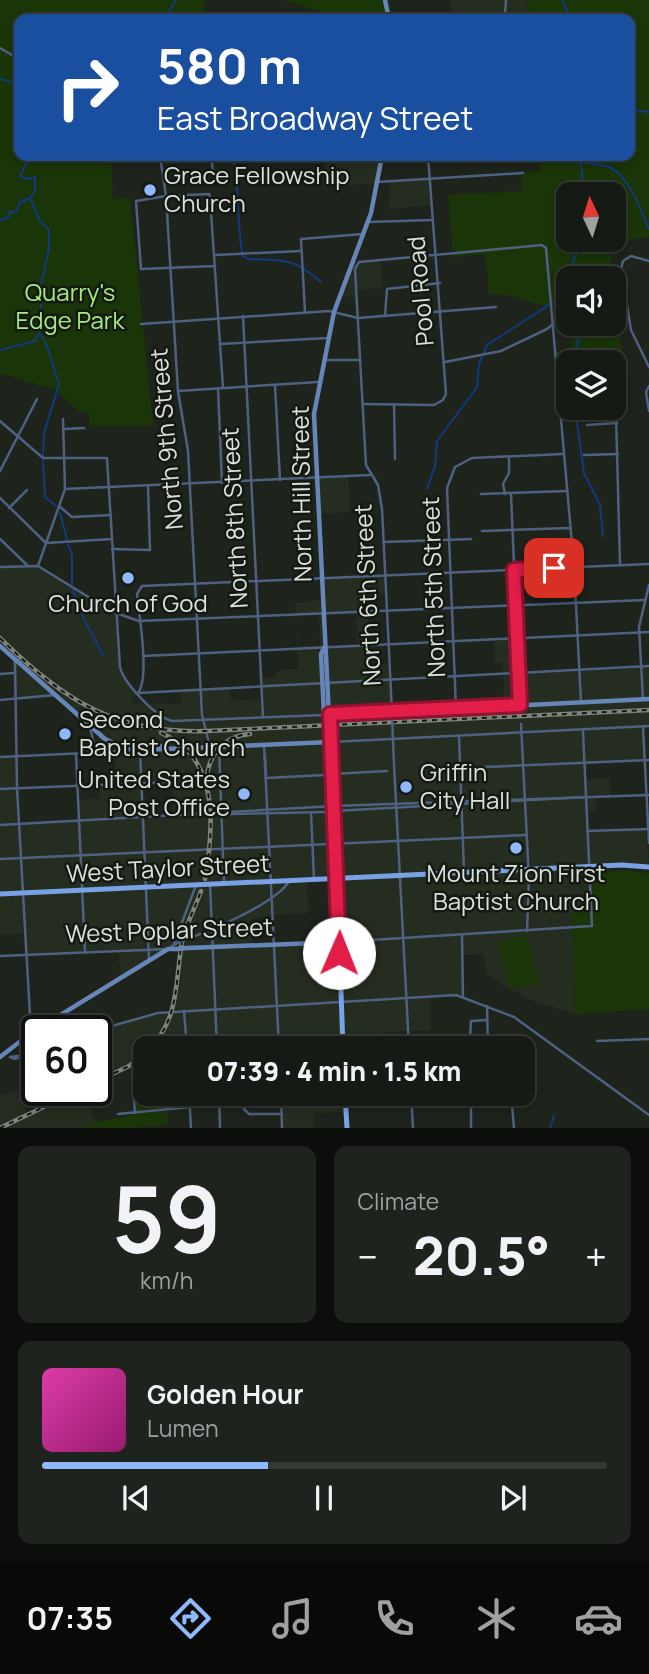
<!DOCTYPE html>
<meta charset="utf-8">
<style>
body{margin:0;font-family:Manrope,sans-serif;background:#1f231d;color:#f1f3f6;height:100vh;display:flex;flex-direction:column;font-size:26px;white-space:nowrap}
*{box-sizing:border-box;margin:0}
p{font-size:23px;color:#9ea1a0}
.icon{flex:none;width:38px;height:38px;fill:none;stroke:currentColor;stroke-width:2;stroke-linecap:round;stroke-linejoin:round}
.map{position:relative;height:1128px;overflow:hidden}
.sheet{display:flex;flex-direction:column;gap:18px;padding:18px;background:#0c0e0b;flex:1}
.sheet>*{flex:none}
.hud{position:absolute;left:14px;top:14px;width:621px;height:147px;border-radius:14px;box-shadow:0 4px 10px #0003,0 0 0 2px #353834;background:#1a4fa0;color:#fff;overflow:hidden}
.needle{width:46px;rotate:356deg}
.controls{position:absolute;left:556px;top:182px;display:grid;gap:14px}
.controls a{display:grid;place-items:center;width:70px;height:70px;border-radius:14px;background:#161a14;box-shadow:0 4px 10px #0003,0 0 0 2px #353834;font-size:35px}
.speed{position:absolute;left:21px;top:1015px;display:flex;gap:14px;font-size:35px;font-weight:700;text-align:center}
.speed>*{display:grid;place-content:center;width:91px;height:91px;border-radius:50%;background:#161a14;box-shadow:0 4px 10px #0003,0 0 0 2px #353834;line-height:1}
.speed .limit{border:4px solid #111;border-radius:10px;background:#fff;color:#111}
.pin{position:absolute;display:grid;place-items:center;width:60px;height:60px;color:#fff;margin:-30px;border-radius:14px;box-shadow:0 4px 10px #0006}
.me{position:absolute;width:77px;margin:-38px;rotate:1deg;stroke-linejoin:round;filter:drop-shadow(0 0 5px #0008)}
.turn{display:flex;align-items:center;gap:24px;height:147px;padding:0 28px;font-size:32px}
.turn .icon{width:91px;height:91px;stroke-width:2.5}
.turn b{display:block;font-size:49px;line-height:60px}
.big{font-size:52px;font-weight:800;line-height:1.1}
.sheet .widget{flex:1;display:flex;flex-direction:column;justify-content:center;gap:10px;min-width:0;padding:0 24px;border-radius:14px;background:#1f231d}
.sheet .dial{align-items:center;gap:0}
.dial b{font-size:91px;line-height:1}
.song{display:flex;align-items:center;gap:21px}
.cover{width:84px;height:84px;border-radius:10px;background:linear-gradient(135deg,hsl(320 70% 55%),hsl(320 70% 35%))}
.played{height:7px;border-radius:4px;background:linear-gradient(90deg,#8fb8fd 40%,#353834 40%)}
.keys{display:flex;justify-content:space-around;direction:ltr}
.heat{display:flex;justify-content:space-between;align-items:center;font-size:38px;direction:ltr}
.sheet .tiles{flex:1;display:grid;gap:18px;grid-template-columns:1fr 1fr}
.widget:last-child{grid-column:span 2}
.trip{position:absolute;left:133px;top:1036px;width:402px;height:70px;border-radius:14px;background:#161a14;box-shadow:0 4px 10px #0003,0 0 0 2px #353834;font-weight:800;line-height:70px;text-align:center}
.tabs{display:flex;height:112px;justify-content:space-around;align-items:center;background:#090a08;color:#9ea1a0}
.tabs .icon{width:49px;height:49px}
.tabs .current{color:#8fb8fd}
.tabs b{font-size:32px;color:#f1f3f6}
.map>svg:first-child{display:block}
.built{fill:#252d20;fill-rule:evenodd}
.green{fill:#1a3508;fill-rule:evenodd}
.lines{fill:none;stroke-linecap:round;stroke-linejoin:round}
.stream{stroke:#103a81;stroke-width:2}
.street{stroke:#4e6182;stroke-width:2.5}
.secondary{stroke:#6685b9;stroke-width:4.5}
.primary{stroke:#79a1e5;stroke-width:5}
.rail-casing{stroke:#7e837c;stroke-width:4.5}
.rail{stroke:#141912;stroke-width:2;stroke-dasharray:5;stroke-linecap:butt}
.street-bridge{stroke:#4e6182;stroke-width:2.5}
.secondary-bridge{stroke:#6685b9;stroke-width:4.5}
.route-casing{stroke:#92132f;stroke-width:18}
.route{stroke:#e11d48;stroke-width:12}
.poi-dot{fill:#8fb8fd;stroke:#141912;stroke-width:2.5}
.labels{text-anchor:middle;stroke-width:5;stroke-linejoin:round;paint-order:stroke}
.poi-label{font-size:24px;fill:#dde1dc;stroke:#141912;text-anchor:start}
.street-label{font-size:24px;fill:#dde1dc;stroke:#141912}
.park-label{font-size:24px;fill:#a5eb7e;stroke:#141912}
</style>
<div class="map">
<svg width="649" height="1128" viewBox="0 0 649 1128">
<rect width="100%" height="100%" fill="#1e231b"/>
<g class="built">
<path d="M 450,0 L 527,0 L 529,15 L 533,19 L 453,19 Z"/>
<path d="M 382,160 L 378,183 L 323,187 L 326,161 Z"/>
<path d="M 429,178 L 431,205 L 389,209 L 390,182 Z"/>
<path d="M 380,260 L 383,288 L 357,290 L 357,298 L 341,296 L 354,262 Z"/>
<path d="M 348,477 L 350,512 L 317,514 L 314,479 Z"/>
<path d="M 37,566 L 116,614 L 120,671 L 138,693 L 131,703 L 181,704 L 180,689 L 230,687 L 231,701 L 261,699 L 260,678 L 277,677 L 277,670 L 298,669 L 295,603 L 322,600 L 321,578 L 387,575 L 387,595 L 363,597 L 363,613 L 367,613 L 367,665 L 391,664 L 392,711 L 504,706 L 503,663 L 495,663 L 494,641 L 518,640 L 521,674 L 649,668 L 649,724 L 645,725 L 646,761 L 586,763 L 585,779 L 610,779 L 611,795 L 595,797 L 596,810 L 589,812 L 589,832 L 646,830 L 649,863 L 590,865 L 593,911 L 572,912 L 575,1014 L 527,999 L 486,974 L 484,954 L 463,955 L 464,996 L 431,998 L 431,1030 L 383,1032 L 383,1048 L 145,1048 L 145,1072 L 133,1073 L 131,1066 L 96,1084 L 96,1061 L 110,1056 L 104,1029 L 173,1011 L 180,983 L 181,950 L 166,950 L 121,976 L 118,951 L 25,954 L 23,934 L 0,935 L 0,758 L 16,757 L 19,825 L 80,821 L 78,800 L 100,798 L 100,786 L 109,785 L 109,769 L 116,768 L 115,754 L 99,755 L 98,736 L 56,697 L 14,700 L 12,655 L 8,644 L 0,637 L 0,567 ZM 319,614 L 320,646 L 298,646 L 296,615 ZM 357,614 L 357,647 L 323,647 L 323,615 ZM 172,783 L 173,817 L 142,819 L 141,784 ZM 332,878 L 337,944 L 252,946 L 251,920 L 271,915 L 309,913 L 307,879 Z"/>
<path d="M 16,1090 L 29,1114 L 82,1090 L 96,1123 L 87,1128 L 0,1128 L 0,1095 Z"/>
<path d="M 255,1094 L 347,1094 L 348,1112 L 313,1113 L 313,1128 L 283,1128 L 281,1101 L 256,1102 Z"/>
</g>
<g class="green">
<path d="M 0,0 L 205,0 L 202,19 L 19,19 L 19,156 L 160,156 L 111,160 L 113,199 L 130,198 L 153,425 L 90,427 L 88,411 L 81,413 L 55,390 L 0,373 Z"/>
<path d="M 285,0 L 388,0 L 392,19 L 341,19 Z"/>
<path d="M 527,0 L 649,0 L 649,237 L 609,242 L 613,274 L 569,278 L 569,317 L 568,308 C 540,310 516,292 489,294 L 485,254 L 453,257 L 448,195 L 522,191 L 521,173 L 541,171 L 540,156 L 630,156 L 630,19 L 533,19 L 529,16 ZM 569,194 L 614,194 L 614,240 L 569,240 Z"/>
<path d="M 614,318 L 618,318 L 624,366 L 614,369 L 614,362 L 569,362 L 569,408 L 591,408 L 560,411 L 555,352 L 572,351 L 569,324 L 614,324 Z"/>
<path d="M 622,870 L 649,873 L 649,1009 L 575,1014 L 572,912 L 593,910 L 591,873 Z"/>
<path d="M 527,935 L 539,984 L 510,989 L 498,942 Z"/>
<path d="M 145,1072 L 145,1094 L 219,1094 L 220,1107 L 167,1111 L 168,1124 L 138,1128 L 87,1128 L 95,1122 L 136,1114 L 133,1073 Z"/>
</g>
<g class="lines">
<g class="stream">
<path d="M 562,0 L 571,19"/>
<path d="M 165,19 L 176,0"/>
<path d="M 0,79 L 19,84"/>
<path d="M 630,110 L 649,112"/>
<path d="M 30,156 L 20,176 L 27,179 L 35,177 L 35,191 L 31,197"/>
<path d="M 233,156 C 240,190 236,223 243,256 L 248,259 C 285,261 292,257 321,282"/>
<path d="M 580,156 L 584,194"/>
<path d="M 579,160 C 589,165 603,164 611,168 C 630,178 641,211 649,229"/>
<path d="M 0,220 L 8,218 L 10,212 L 17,211 L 19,203 L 30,198"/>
<path d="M 564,284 L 569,300"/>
<path d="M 41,335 L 46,343 L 59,384 L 44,433 L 43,456"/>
<path d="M 0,350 L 35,341 L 45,321 L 41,309 L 41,285 L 49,248 L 49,230 L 40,221 L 30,198"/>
<path d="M 575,362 L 578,340 L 575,324"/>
<path d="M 575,408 L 584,473 L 600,505 L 603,536"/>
<path d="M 43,460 L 45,497 L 56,506"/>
<path d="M 427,489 L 435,466 L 437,441 L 477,387 L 479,364 L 487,345 L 558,299 L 582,240"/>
<path d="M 60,512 L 67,540"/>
<path d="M 68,545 L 72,554 L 72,584"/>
<path d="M 73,590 L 85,621 L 103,655"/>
<path d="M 550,1128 L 554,1116"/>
</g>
<g class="street">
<path d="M 482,19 L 496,19"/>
<path d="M 499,19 L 505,14 L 506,0"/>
<path d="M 0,48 L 19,59"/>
<path d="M 160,156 L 166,196 L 178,391 L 188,451 L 202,715 L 210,747"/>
<path d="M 211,156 L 213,171"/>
<path d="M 377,182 L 523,173"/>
<path d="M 369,222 L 432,220"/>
<path d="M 216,255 L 300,251"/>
<path d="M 649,261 L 631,256 L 623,261 L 621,269 L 631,330 L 649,367"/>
<path d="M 215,266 L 141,269 L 136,201 L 166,196 L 209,194 L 210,197 L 223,388"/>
<path d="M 305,312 L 301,239 L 363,234"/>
<path d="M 243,316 L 263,717"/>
<path d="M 385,316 L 387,289 L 440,283"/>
<path d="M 141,324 L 329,311 L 358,318 L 496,307"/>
<path d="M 220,344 L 328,338"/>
<path d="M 325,360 L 360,360"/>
<path d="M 445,362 L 501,351 L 547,329 L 569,311"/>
<path d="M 615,376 L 620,565"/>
<path d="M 275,386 L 280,480"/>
<path d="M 649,386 L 646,392 L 649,411"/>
<path d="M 218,388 L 222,483"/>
<path d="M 178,391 L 318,382"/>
<path d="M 363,404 L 434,405 L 443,400 L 446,394 L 428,156"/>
<path d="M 394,404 L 395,459"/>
<path d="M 0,421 L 43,458 L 107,458 L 120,667 C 123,682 157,719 173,721 L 324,715"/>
<path d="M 587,425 L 617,423"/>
<path d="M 64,429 L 84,428"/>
<path d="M 584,455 L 618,454"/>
<path d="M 0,471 L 37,399"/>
<path d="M 65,489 L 370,475"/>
<path d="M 481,494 L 567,491"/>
<path d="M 505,494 L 503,484 L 509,473 L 509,458"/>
<path d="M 511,494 L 520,705"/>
<path d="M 0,498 L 46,543 L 112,539"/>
<path d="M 59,506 L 72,517 L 111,515"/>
<path d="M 9,508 L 27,490"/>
<path d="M 482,531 L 570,528"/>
<path d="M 0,539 L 27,565"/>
<path d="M 384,542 L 471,539"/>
<path d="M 112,549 L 150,550 L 148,487"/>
<path d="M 38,566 L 65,489 L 63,419"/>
<path d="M 0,567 L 38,566 L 113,612 L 139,621 L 644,600"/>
<path d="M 143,656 L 649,632"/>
<path d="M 15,661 L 17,788 L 31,1033"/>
<path d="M 0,674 L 14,673"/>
<path d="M 391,692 L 382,509 L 378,485 L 366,465 L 355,269 L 359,262 L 542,245 L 546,248 L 574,567 L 581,702"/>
<path d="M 138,693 C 150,678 139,614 137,594 L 142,586 L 649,564"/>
<path d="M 138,693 L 649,666"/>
<path d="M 643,699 L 639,627 L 649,585"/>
<path d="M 0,700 L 55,695"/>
<path d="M 456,708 L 447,488 L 455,467 L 472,458 L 563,454"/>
<path d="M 521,724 L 529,879 L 527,931"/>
<path d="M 643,727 L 649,843"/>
<path d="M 90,728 L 96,751"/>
<path d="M 459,737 L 464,872"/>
<path d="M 331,742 L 649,726"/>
<path d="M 264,745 L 279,1048"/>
<path d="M 219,747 L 224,883"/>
<path d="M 140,750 L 149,960"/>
<path d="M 76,754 L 85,952"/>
<path d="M 265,754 L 266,775"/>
<path d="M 0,757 L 130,751"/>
<path d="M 394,765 L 409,1048"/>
<path d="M 460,768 L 649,760"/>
<path d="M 332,774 L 387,771"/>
<path d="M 266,778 L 325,775"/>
<path d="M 0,789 L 170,782"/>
<path d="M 334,811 L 585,797"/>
<path d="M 311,813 L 314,879"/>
<path d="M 230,814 L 327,812"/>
<path d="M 0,825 L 334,806 L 649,795"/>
<path d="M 587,831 L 649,829"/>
<path d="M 0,859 L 526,835"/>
<path d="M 210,884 L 217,1048"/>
<path d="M 462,935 L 463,997"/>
<path d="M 190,938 C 214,929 278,902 289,881"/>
<path d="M 339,942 L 592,926 L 583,731"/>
<path d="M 174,944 L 196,885"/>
<path d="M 0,956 L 168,949 L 177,943"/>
<path d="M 487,1006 L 488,1048"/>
<path d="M 184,1011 L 187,1048"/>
<path d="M 94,1031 L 158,1013 L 456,995 L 514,1017 L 649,1115"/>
<circle cx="467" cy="1040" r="4.5"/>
<path d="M 470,1037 L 471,1021 L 487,1020"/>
<path d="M 597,1041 L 649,1039"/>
<path d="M 19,1056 L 10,1057 L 15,1059 L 37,1050"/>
<path d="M 189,1094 L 191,1128"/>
<path d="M 219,1094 L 220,1128"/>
<path d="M 242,1094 L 244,1109 L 249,1114 L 282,1114"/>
<path d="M 281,1094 L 282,1128"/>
<path d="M 411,1094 L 413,1128"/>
<path d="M 471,1094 L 471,1128"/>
<path d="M 507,1094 L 512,1105 L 514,1128"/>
<path d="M 135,1113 L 132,1075 L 145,1072"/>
<path d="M 118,1114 L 190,1107"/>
</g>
<g class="secondary">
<path d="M 385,0 L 389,19"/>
<path d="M 0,646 L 105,739 L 121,747 L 140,750 L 331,742"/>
<path d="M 324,648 L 321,654 L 332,878"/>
<path d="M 324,715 L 649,699"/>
<path d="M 131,747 L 164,746"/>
<path d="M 337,878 L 314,414 L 334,312 L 371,213 L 382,156"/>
<path d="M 188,948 L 339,942"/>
<path d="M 0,1057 L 31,1033 L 168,949 L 176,949"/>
</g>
<g class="primary">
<path d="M 332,878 L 335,934 L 339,942"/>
<path d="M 337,878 L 343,1048"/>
<path d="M 0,894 L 622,865 L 649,867"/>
<path d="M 345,1094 L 347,1128"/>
</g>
<g class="rail-casing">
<g id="rail">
<path d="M 0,638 C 62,699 115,734 206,731 L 649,710"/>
<path d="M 161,733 C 220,757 214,827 205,879"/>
<path d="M 207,783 C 206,757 223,736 250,734"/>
<path d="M 150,1048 C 180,1018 175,980 182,942 C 186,924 195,908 201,891"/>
<path d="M 96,1082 L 129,1066 L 145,1053"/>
<path d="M 0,1128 L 79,1090"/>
</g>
</g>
<use href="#rail" class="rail"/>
<g class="street-bridge">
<path d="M 391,692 L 394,764"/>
<path d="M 177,943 L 190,938"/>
</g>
<path class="secondary-bridge" d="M 176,949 L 188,948"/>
</g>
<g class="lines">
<g class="route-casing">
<path id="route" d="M 339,953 L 330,714 L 520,705 L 514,570 L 554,568"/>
</g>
<use href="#route" class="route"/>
</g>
<g class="poi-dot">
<circle cx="150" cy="190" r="7"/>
<circle cx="128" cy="578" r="7"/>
<circle cx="65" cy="734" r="7"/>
<circle cx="406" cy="787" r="7"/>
<circle cx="244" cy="794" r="7"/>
<circle cx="516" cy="848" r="7"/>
</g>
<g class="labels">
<g class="poi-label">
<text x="164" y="184">Grace Fellowship<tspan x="164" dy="28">Church</tspan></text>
<text x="128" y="612" text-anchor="middle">Church of God</text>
<text x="79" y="728">Second<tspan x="79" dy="28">Baptist Church</tspan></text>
<text x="420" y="781">Griffin<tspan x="420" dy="28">City Hall</tspan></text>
<text x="230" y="788" text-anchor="end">United States<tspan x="230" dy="28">Post Office</tspan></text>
<text x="516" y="882" text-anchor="middle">Mount Zion First<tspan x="516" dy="28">Baptist Church</tspan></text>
</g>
<g class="street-label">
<text transform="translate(421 291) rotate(-95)" y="8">Pool Road</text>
<text transform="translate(167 439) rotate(-95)" y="8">North 9th Street</text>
<text transform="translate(302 494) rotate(-91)" y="8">North Hill Street</text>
<text transform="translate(235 518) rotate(-93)" y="8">North 8th Street</text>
<text transform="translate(434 587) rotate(-92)" y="8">North 5th Street</text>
<text transform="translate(368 595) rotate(-93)" y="8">North 6th Street</text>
<text transform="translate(168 869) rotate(-3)" y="8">West Taylor Street</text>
<text transform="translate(169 931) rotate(-2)" y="8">West Poplar Street</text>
</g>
<g class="park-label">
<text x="70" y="301">Quarry's<tspan x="70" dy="28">Edge Park</tspan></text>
</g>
</g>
</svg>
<div class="controls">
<a><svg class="needle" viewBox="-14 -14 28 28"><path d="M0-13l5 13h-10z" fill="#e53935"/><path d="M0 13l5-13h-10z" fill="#9ea1a0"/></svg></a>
<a><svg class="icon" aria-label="sound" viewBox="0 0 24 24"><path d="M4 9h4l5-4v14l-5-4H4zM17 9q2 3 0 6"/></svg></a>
<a><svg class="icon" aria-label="layers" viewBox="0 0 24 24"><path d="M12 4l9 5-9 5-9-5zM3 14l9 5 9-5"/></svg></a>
</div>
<div class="speed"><div class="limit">60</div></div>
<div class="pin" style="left:554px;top:568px;background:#d93025"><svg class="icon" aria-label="arrive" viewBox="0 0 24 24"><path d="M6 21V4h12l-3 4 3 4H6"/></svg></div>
<svg class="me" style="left:339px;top:953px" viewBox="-20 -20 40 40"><circle r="19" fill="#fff"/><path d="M0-13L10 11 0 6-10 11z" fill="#e11d48"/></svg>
<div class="trip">07:39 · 4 min · 1.5 km</div>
<div class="hud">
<div class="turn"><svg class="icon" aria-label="right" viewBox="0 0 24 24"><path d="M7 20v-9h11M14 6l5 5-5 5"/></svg><div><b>580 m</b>East Broadway Street</div></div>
</div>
</div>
<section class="sheet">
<div class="tiles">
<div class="widget dial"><b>59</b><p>km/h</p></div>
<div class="widget"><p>Climate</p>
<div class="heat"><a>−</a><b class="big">20.5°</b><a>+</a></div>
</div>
<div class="widget">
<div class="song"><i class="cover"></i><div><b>Golden Hour</b><p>Lumen</p></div></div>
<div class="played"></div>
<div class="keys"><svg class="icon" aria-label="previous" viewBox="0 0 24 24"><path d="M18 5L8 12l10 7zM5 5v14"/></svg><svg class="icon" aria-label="pause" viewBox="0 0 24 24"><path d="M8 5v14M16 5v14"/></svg><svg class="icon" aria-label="next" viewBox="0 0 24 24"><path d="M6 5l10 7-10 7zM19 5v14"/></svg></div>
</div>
</div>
</section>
<nav class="tabs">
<b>07:35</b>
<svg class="icon current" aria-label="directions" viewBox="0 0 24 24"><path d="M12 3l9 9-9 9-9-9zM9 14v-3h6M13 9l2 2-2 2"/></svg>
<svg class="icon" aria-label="music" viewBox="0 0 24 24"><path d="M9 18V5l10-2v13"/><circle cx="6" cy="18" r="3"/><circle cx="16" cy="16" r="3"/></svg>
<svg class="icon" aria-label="phone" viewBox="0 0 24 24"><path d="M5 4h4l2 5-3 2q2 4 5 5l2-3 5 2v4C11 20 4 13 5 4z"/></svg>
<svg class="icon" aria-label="climate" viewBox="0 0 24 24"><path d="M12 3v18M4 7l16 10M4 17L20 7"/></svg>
<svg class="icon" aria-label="car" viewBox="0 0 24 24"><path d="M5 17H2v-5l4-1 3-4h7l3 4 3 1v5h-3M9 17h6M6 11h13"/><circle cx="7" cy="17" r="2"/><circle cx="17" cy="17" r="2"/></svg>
</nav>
